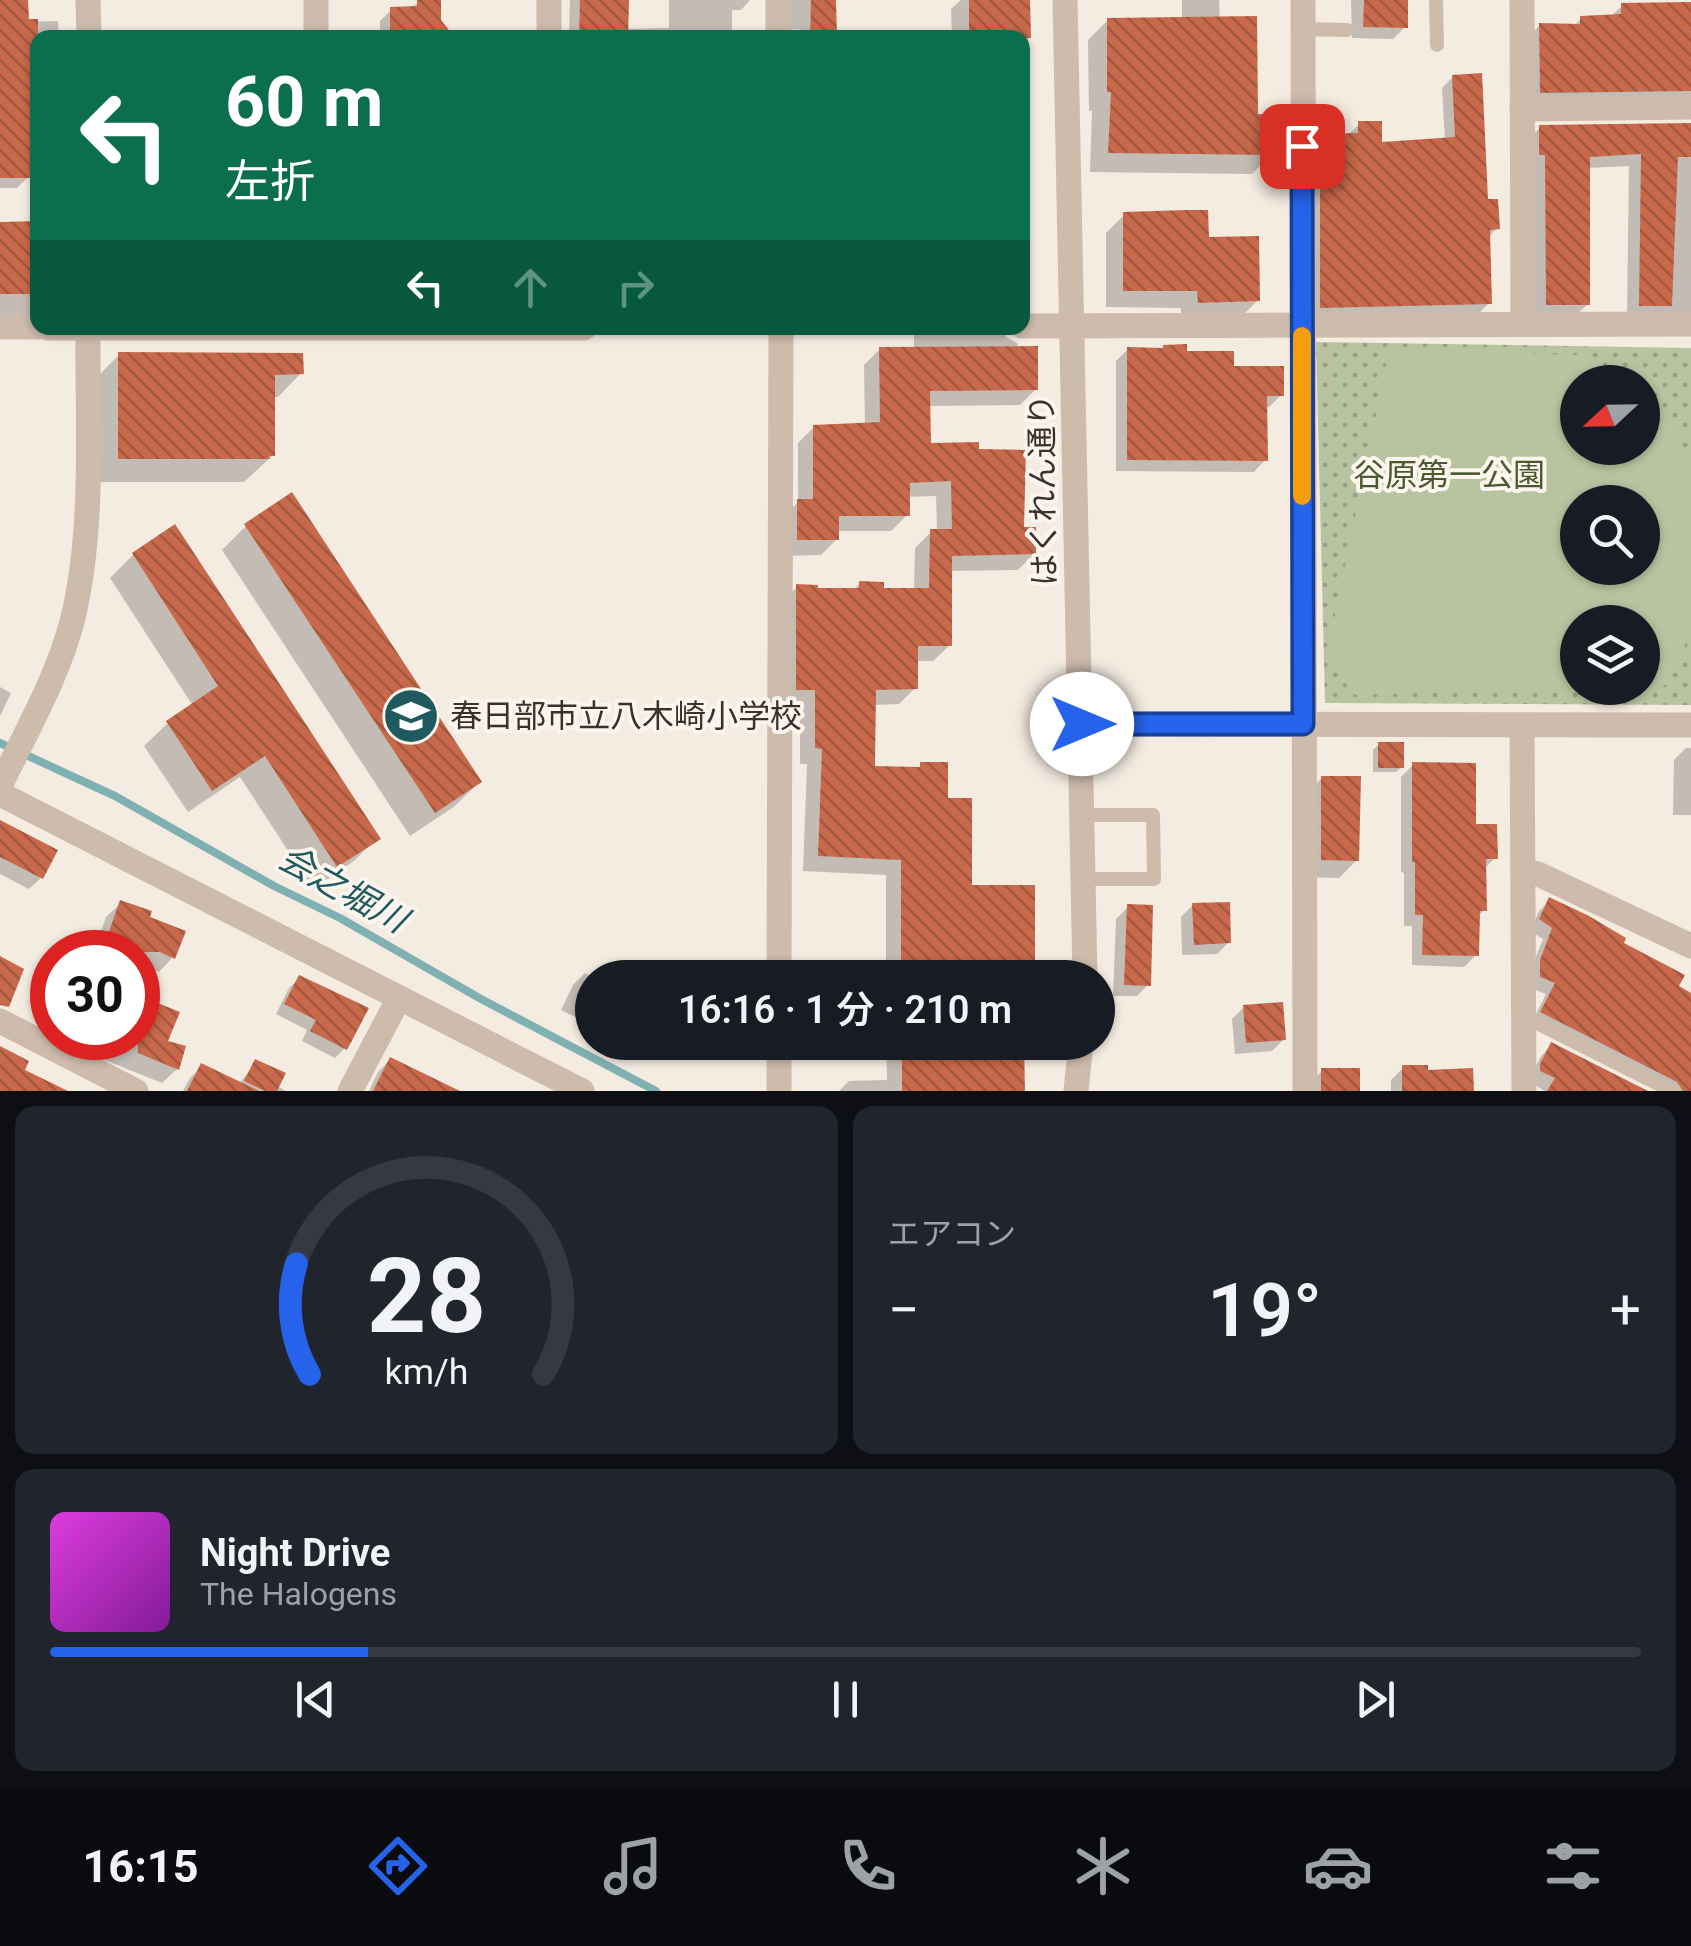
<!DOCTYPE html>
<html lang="ja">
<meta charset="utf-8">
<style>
body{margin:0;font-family:Roboto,"Noto Sans JP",sans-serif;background:#20242c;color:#f1f3f6;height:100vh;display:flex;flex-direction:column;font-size:38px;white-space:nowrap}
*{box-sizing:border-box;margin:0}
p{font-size:32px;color:#9ea1a6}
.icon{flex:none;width:55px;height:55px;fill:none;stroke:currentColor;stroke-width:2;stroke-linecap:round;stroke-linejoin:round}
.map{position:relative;height:1091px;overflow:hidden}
.sheet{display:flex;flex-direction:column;gap:15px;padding:15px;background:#0d0f14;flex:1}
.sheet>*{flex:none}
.top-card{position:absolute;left:30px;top:30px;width:1000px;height:305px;border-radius:20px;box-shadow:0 2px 8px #0004;background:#0b6e4f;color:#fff;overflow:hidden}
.needle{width:65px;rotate:248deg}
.buttons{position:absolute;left:1560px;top:365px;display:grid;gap:20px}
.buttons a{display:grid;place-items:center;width:100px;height:100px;border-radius:50%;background:#171b24;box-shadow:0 2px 8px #0004;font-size:50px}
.speed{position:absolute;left:30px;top:930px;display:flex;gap:20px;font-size:50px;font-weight:700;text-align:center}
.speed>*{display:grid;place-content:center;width:130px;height:130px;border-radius:50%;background:#171b24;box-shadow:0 2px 8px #0004;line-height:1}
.speed .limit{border:15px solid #d22;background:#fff;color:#111}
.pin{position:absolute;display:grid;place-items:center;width:85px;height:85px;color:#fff;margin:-42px;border-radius:20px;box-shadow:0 5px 15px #0006}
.me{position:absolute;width:110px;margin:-55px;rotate:90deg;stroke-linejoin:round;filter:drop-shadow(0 0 8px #0008)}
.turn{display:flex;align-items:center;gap:35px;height:210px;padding:0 30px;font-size:45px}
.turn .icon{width:130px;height:130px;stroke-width:2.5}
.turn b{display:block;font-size:70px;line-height:85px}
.lanes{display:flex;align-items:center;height:95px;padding:0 30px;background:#0003;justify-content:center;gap:50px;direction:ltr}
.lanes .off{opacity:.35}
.big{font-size:75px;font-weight:600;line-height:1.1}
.sheet .tile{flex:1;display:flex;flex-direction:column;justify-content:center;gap:15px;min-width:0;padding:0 35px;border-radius:20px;background:#20242c}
.sheet .dial{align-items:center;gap:0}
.dial svg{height:260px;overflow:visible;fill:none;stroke:#363941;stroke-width:7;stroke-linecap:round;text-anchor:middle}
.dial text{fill:#f1f3f6;stroke:none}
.song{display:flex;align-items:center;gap:30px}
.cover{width:120px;height:120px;border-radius:15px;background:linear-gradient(135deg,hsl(300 70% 55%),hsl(290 70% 35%))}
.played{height:10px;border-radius:5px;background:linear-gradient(90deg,#2563eb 20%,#363941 20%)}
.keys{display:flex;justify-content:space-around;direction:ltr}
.heat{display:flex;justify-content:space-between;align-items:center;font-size:55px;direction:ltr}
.sheet .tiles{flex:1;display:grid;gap:15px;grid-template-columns:1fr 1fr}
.tile:last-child{grid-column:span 2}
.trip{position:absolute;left:575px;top:960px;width:540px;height:100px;border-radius:50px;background:#171b24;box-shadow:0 2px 8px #0004;font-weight:600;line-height:100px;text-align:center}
.menu{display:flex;height:160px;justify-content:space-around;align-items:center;background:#090b0e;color:#9ea1a6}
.menu .icon{width:70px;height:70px}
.menu .selected{color:#2563eb}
.menu b{font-size:45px;color:#f1f3f6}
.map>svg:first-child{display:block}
.grass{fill:url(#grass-dots);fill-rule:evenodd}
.pitch{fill:#b8c4a0;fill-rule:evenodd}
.shadow{fill:#0003}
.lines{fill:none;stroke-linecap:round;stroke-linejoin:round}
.stream{stroke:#7fb0b2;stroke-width:8}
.building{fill:url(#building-back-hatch)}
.service{stroke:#cdbbac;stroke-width:14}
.minor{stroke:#cdbbac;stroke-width:25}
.tertiary{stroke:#cdbbac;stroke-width:25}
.route-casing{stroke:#184099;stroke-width:25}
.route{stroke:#2563eb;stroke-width:18}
.slow{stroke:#f59e0b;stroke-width:18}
.labels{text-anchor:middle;stroke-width:8;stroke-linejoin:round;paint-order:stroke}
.park-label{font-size:32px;fill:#4a5a2e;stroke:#fbf5ee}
.street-label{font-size:32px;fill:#3b302b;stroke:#fbf5ee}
.poi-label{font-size:32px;fill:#3b302b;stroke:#fbf5ee;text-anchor:start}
.water-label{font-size:35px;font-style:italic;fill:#1f5a5e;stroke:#fbf5ee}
</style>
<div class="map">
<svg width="1691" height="1091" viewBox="0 0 1691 1091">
<defs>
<pattern id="grass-dots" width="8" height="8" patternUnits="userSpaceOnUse" patternTransform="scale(2.5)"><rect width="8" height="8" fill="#b8c4a0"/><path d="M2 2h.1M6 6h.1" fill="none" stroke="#97a083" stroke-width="1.8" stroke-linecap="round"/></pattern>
<pattern id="building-back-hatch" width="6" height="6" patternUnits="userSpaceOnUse" patternTransform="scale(2.5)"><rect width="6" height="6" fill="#c8694b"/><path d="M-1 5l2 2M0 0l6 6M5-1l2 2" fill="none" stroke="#a4573f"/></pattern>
</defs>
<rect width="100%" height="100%" fill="#f4ebe1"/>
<path class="grass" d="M 1316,342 L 1691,348 L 1691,705 L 1325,703 ZM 1578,382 L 1642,382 L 1642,448 L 1578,448 ZM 1578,502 L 1642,502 L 1642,568 L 1578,568 ZM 1578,622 L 1642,622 L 1642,688 L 1578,688 Z"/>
<path class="pitch" d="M 1389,350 L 1581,355 L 1630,382 L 1578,382 L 1578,448 L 1642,448 L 1643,395 L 1675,428 L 1691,466 L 1691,631 L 1667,685 L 1643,686 L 1642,622 L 1578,622 L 1578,688 L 1589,688 L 1355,695 L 1326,659 ZM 1578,502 L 1642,502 L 1642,568 L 1578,568 Z"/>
<g class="shadow">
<path d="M 0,0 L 26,0 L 26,22 L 58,21 L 59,38 L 38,38 L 0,66 Z"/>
<path d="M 570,0 L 626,0 L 626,29 L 669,28 L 669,0 L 750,0 L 741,10 L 732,10 L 732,38 L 564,38 L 569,33 Z"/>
<path d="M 783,0 L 833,0 L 834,36 L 841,38 L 800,38 L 800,29 L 784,30 Z"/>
<path d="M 961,0 L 1028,0 L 1029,69 L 1022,75 L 1022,38 L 952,38 L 951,9 Z"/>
<path d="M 1182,0 L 1219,0 L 1220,19 L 1272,154 L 1252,174 L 1090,172 L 1092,111 L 1089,111 L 1088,40 L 1108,20 L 1182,19 Z"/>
<path d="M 1351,0 L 1406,0 L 1405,27 L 1393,39 L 1352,38 Z"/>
<path d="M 418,2 L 452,38 L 380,38 L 380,21 L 391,10 L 411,9 Z"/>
<path d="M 1622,6 L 1691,59 L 1691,114 L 1528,105 L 1526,39 L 1540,25 L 1573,27 L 1581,19 L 1610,17 Z"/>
<path d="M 1453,77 L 1486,202 L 1497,228 L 1488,238 L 1489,303 L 1478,314 L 1309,319 L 1309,147 L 1321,136 L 1347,136 L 1359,124 L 1379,145 L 1445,140 L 1442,88 Z"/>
<path d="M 0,93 L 38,93 L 38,126 L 28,126 L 28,177 L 17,188 L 0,188 Z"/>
<path d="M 1691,126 L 1691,318 L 1627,318 L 1629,166 L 1587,168 L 1588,304 L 1574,317 L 1534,318 L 1526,141 L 1540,128 Z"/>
<path d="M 1124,215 L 1207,240 L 1258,300 L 1240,318 L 1181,319 L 1181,308 L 1106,307 L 1106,233 Z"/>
<path d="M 0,224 L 38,224 L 38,313 L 34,316 L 0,317 Z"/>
<path d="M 914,328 L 1003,328 L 1006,337 L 1017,343 L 1036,389 L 1020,405 L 928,406 L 929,445 L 1021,530 L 1034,554 L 1018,570 L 949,571 L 950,645 L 933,661 L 915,661 L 915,688 L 899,704 L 873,705 L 873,769 L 916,770 L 922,765 L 945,801 L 969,888 L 1033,978 L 886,978 L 886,875 L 803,871 L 807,764 L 800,764 L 800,705 L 781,705 L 781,603 L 797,587 L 815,591 L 853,590 L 860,583 L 882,590 L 914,590 L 915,548 L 931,532 L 937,532 L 936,496 L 907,497 L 907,515 L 891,531 L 837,531 L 837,539 L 821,555 L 782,556 L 782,518 L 798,502 L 798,443 L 814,427 L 865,425 L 864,365 L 880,349 L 914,349 Z"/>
<path d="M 1128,349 L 1184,354 L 1232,368 L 1281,395 L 1269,407 L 1265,407 L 1265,460 L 1254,472 L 1116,471 L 1116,361 Z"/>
<path d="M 119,355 L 301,373 L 278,397 L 273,397 L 273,455 L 244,482 L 95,482 L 95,379 Z"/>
<path d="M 246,526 L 479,782 L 455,806 L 410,836 L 222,550 Z"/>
<path d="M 174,528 L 377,838 L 354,861 L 313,889 L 240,777 L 188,812 L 144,746 L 168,723 L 193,706 L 110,578 L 133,555 Z"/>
<path d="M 0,687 L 11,693 L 0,716 Z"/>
<path d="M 1379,744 L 1402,767 L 1396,772 L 1373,772 L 1373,750 Z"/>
<path d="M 1686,748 L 1691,748 L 1691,815 L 1673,815 L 1674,760 Z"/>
<path d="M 1413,765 L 1495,858 L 1484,869 L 1484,910 L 1477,917 L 1476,955 L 1464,967 L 1412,965 L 1412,926 L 1404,926 L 1404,873 L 1401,872 L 1401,777 Z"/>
<path d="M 1322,778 L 1357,860 L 1339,878 L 1304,877 L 1303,796 Z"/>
<path d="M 0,832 L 41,878 L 29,889 L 0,874 Z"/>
<path d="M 1550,900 L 1620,944 L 1691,996 L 1691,1091 L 1664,1091 L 1531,1024 L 1546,994 L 1530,988 L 1530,972 L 1543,939 L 1530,931 L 1539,911 Z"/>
<path d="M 121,903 L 146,918 L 173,957 L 159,972 L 138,963 L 138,952 L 94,952 L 106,917 Z"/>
<path d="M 1193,905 L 1229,942 L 1217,954 L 1182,955 L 1181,917 Z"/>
<path d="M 1128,907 L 1149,984 L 1137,996 L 1113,996 L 1116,919 Z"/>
<path d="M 585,973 L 594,978 L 592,1025 L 561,1010 L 573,985 Z"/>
<path d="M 299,978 L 345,1048 L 335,1058 L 302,1041 L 307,1030 L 276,1014 L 289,988 Z"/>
<path d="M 138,997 L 177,1013 L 165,1042 L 177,1069 L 162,1083 L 87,1053 L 93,1038 L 138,1038 Z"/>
<path d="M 1244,1007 L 1284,1039 L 1272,1051 L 1235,1054 L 1232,1019 Z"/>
<path d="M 886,1042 L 1033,1042 L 1033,1044 L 1022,1055 L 1022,1091 L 839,1091 L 849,1081 L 887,1080 Z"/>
<path d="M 1552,1045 L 1643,1091 L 1545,1091 L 1530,1082 L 1530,1077 L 1541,1056 Z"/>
<path d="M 390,1060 L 427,1091 L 369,1091 L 378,1072 Z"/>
<path d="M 256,1062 L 277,1086 L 286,1091 L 183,1091 L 190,1078 L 202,1066 L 239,1084 Z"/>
<path d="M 1403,1068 L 1426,1073 L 1470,1091 L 1391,1091 L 1391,1080 Z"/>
<path d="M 1322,1071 L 1358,1091 L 1310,1091 L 1310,1083 Z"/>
</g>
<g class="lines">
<path class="stream" d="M 0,743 L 115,796 L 274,886 L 340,918 L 481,999 L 656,1091"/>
</g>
<g class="building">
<path d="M 0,0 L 28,0 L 29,19 L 38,19 L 38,117 L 30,117 L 30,178 L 0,178 Z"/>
<path d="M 417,0 L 441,0 L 441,20 L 455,38 L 390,38 L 390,7 L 417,6 Z"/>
<path d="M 580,0 L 629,0 L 628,38 L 579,38 Z"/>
<path d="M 811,0 L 836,0 L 837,38 L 810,38 Z"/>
<path d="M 969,0 L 1030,0 L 1031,38 L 969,38 Z"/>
<path d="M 1364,0 L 1408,0 L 1408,28 L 1363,27 Z"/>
<path d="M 1691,2 L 1691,91 L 1540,93 L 1539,23 L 1580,24 L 1580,16 L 1621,14 L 1621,3 Z"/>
<path d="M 1257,16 L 1258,114 L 1274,114 L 1274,155 L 1108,153 L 1111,92 L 1107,92 L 1107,18 Z"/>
<path d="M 1482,73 L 1488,199 L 1498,199 L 1500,229 L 1490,230 L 1492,304 L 1320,308 L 1320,134 L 1358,133 L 1358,121 L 1382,121 L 1382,142 L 1455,137 L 1452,75 Z"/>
<path d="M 1691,123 L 1691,157 L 1678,157 L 1672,306 L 1639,306 L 1641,154 L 1590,157 L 1590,305 L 1546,305 L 1545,155 L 1539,155 L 1539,125 Z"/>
<path d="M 1187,210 L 1208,210 L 1209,237 L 1259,236 L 1260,301 L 1198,303 L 1197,291 L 1123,291 L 1123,212 Z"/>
<path d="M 38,221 L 38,294 L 0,294 L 0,222 Z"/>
<path d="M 1187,344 L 1187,351 L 1234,351 L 1234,366 L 1284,366 L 1284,396 L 1267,396 L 1268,461 L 1127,460 L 1127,347 L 1163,348 L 1163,345 Z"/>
<path d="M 1038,346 L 1038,390 L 930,391 L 931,443 L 979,442 L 979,449 L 1026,450 L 1024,527 L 1036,527 L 1036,554 L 952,556 L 952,646 L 918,646 L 918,689 L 876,690 L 875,766 L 920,767 L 920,762 L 948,762 L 948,798 L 972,798 L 972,885 L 1035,885 L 1035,978 L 901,978 L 901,860 L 818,856 L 822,749 L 815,748 L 815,690 L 796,690 L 796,584 L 818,585 L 818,588 L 859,588 L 859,581 L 884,582 L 884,588 L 929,588 L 930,529 L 952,529 L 951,481 L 910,483 L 910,516 L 839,516 L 839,540 L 797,540 L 797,499 L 813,499 L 813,425 L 880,422 L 879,347 Z"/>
<path d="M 118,352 L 303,353 L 304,374 L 275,375 L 275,456 L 269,456 L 270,459 L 118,459 Z"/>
<path d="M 292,492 L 482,782 L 435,813 L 244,524 Z"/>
<path d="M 175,524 L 381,839 L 337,867 L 265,756 L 212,791 L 166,721 L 218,686 L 132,553 Z"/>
<rect x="1378" y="742" width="26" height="26"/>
<path d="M 1412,762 L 1476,763 L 1476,824 L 1497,824 L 1498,859 L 1486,859 L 1487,911 L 1480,911 L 1479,956 L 1422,955 L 1423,915 L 1415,915 L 1415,862 L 1412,862 Z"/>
<path d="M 1321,776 L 1361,776 L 1359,861 L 1321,860 Z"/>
<path d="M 0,820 L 58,850 L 43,879 L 0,857 Z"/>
<path d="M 1549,897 L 1589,916 L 1626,938 L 1624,943 L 1685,975 L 1679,986 L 1691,993 L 1691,1091 L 1683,1091 L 1677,1082 L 1540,1012 L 1555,983 L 1540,977 L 1540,960 L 1552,928 L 1539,919 Z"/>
<path d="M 120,900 L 152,911 L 150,917 L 186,931 L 175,959 L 160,952 L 102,952 Z"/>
<path d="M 1230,902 L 1231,943 L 1194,945 L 1192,903 Z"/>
<path d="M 1127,904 L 1153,905 L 1151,986 L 1124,985 Z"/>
<path d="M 0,956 L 24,969 L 9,1007 L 0,1005 Z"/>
<path d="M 299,975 L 369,1008 L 347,1050 L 310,1031 L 316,1020 L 284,1004 Z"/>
<path d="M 138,995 L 180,1012 L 168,1041 L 186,1046 L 179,1070 L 138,1053 Z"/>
<path d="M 1283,1002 L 1286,1040 L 1246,1043 L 1243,1005 Z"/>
<path d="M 902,1042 L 1024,1042 L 1025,1091 L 902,1091 Z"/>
<path d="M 1551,1042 L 1648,1091 L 1547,1091 L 1555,1078 L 1540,1071 L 1540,1064 Z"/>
<path d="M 0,1046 L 29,1061 L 25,1070 L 68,1091 L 0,1091 Z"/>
<path d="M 390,1057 L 460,1091 L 373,1091 Z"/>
<path d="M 255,1059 L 286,1073 L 277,1091 L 265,1091 L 244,1081 Z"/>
<path d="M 201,1063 L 259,1091 L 187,1091 Z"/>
<path d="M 1402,1065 L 1428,1065 L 1428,1070 L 1473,1068 L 1474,1091 L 1402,1091 Z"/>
<rect x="1321" y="1068" width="39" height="23"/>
</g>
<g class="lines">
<g class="service">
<path d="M 1436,0 L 1437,45"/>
<path d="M 1303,29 L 1347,30"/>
<path d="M 1084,815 L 1153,815 L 1154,879 L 1085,879"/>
<path d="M 1524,1022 L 1535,1022 L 1672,1091"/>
</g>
<g class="minor">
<path d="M 316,0 L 316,38"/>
<path d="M 549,0 L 549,38"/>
<path d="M 778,0 L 778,38"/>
<path d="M 1303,0 L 1305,1091"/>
<path d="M 1522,0 L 1523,324"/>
<path d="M 1522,109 L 1691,107"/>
<path d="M 1022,326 L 1691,324"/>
<path d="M 0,327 L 38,327"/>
<path d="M 48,328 L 584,328"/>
<path d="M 1082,724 L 1691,725"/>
<path d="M 0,794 L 582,1091"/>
<path d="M 1523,872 L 1538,874 L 1691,946"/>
<path d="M 779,978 L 781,328"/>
<path d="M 0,1021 L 136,1091"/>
<path d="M 350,1091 L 399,998"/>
<path d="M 779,1091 L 779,1042"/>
</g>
<g class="tertiary">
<path d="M 88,0 L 89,38"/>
<path d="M 1065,0 L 1085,978"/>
<path d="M 1522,725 L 1524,1091"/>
<path d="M 0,786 C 26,732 58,677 73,618 C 95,525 87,423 88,328"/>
<path d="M 1076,1091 L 1081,1042"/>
</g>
</g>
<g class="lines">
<g class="route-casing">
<path id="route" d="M 1082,724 L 1303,724 L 1302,146"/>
</g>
<use href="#route" class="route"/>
<path class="slow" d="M 1302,336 L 1302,496"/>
</g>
<defs>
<g id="school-disc" transform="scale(2.875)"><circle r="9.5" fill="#1f5a5e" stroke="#fbf5ee"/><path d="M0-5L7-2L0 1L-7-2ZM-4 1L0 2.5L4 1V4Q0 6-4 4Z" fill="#fff"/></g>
</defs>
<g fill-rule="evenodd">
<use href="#school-disc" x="411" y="716"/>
</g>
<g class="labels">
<g class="park-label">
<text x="1449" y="486">谷原第一公園</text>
</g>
<g class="street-label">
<text transform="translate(1043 490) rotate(-91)" y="11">はくれん通り</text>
</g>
<g class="poi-label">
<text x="450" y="727">春日部市立八木崎小学校</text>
</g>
<g class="water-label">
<text transform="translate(343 889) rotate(29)" y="12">会之堀川</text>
</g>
</g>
</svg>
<div class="buttons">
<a><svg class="needle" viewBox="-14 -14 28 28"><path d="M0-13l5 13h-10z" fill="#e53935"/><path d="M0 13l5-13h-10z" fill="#9ea1a6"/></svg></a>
<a><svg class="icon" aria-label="search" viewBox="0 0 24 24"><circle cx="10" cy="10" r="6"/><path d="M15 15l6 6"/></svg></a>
<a><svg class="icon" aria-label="layers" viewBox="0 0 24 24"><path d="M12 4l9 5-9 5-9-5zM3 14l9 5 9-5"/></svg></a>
</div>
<div class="speed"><div class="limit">30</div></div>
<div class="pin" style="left:1302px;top:146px;background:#d93025"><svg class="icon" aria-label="arrive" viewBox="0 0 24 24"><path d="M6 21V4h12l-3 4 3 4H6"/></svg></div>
<svg class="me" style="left:1082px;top:724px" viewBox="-20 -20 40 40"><circle r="19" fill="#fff"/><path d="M0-13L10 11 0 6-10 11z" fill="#2563eb"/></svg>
<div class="trip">16:16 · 1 分 · 210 m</div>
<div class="top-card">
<div class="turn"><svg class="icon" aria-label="left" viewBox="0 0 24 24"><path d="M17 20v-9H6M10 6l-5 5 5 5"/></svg><div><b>60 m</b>左折</div></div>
<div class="lanes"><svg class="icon" aria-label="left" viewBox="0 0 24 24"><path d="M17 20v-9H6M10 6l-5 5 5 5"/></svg><svg class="icon off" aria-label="ahead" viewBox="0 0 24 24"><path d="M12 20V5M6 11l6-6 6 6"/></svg><svg class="icon off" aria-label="right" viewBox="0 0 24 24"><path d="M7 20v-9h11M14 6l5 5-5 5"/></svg></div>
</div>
</div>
<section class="sheet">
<div class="tiles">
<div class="tile dial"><svg viewBox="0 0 100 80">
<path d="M14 69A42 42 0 1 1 86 69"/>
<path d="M14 69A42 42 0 0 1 10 35" stroke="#2563eb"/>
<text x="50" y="56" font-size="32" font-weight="700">28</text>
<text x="50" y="72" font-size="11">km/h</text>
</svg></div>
<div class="tile"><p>エアコン</p>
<div class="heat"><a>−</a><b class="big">19°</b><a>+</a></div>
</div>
<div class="tile">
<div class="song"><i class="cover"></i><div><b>Night Drive</b><p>The Halogens</p></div></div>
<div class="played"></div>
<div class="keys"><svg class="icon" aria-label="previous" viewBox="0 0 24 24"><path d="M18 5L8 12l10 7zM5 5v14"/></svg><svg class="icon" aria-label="pause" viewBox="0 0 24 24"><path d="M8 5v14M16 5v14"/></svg><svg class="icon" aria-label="next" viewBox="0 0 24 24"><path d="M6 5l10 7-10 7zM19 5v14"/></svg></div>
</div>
</div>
</section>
<nav class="menu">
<b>16:15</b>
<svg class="icon selected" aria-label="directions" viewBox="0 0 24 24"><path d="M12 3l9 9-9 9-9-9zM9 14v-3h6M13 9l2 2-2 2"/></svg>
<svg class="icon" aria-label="music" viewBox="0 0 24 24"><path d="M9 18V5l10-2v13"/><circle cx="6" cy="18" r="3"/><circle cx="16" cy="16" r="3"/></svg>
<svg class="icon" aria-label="phone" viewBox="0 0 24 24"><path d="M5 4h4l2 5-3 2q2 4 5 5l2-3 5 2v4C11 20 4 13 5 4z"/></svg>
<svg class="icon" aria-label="climate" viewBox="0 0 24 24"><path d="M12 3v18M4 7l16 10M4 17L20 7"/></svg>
<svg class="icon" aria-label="car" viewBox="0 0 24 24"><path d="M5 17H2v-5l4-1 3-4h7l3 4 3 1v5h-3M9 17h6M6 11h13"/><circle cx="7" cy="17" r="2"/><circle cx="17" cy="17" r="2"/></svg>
<svg class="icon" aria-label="filters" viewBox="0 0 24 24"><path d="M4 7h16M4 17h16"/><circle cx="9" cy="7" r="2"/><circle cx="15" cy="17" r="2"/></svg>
</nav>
